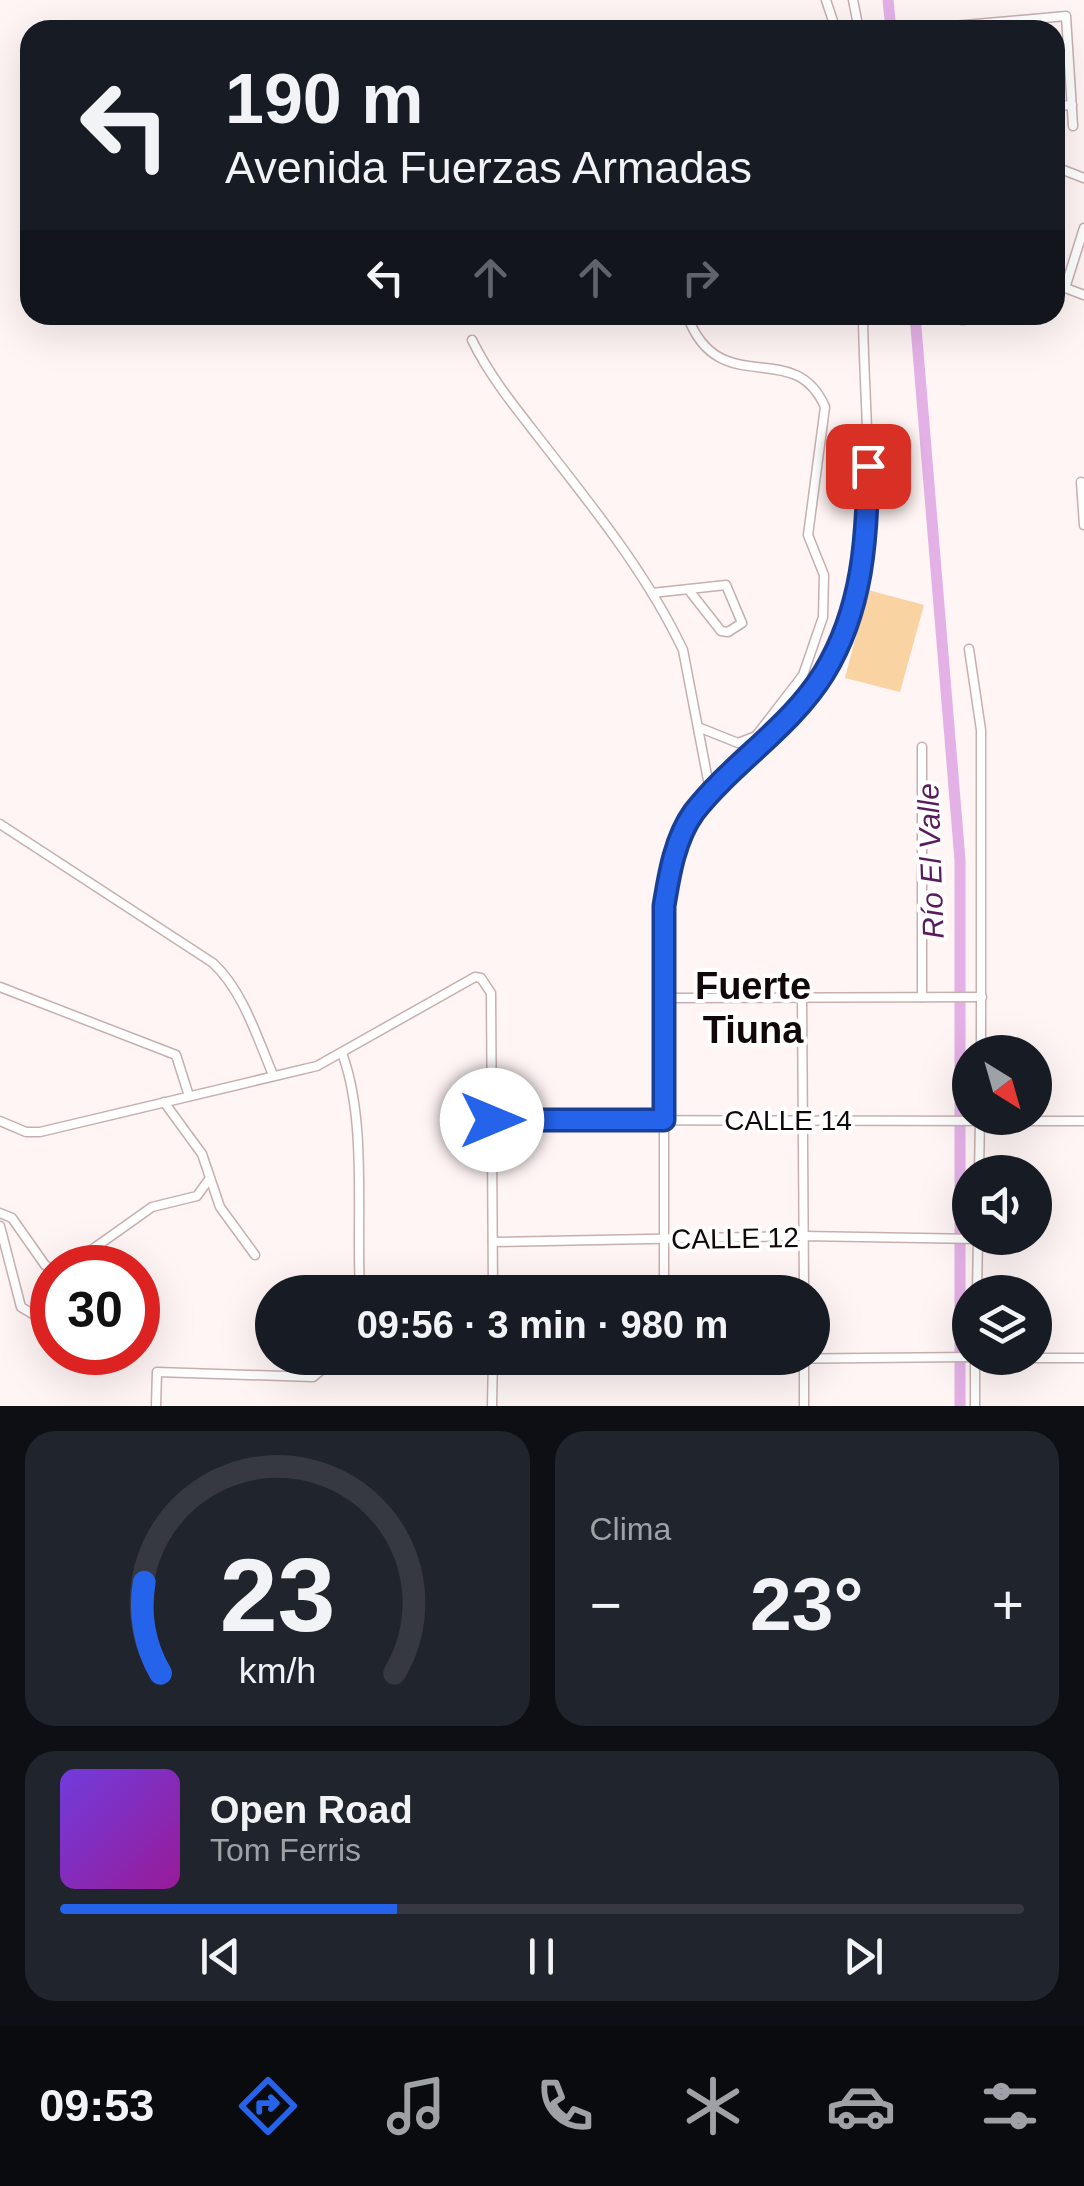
<!DOCTYPE html>
<html lang="es">
<meta charset="utf-8">
<style>
body{margin:0;font-family:Arial,sans-serif;background:#20242c;color:#f1f3f6;height:100vh;display:flex;flex-direction:column;font-size:38px;white-space:nowrap}
*{box-sizing:border-box;margin:0}
p{font-size:32px;color:#9ea1a6}
.icon{flex:none;width:55px;height:55px;fill:none;stroke:currentColor;stroke-width:2;stroke-linecap:round;stroke-linejoin:round}
.map{position:relative;height:1406px;overflow:hidden}
.panel{display:flex;flex-direction:column;gap:25px;padding:25px;background:#0d0f14;flex:1}
.panel>*{flex:none}
.hud{position:absolute;left:20px;top:20px;width:1045px;height:305px;border-radius:30px;box-shadow:0 10px 40px #0002;background:#171b24;color:#f1f3f6;overflow:hidden}
.needle{width:65px;rotate:143deg}
.fabs{position:absolute;left:952px;top:1035px;display:grid;gap:20px}
.fabs a{display:grid;place-items:center;width:100px;height:100px;border-radius:50%;background:#171b24;box-shadow:0 10px 40px #0002;font-size:50px}
.speed{position:absolute;left:30px;top:1245px;display:flex;gap:20px;font-size:50px;font-weight:700;text-align:center}
.speed>*{display:grid;place-content:center;width:130px;height:130px;border-radius:50%;background:#171b24;box-shadow:0 10px 40px #0002;line-height:1}
.speed .limit{border:15px solid #d22;background:#fff;color:#111}
.pin{position:absolute;display:grid;place-items:center;width:85px;height:85px;color:#fff;margin:-42px;border-radius:20px;box-shadow:0 5px 15px #0006}
.me{position:absolute;width:110px;margin:-55px;rotate:90deg;stroke-linejoin:round;filter:drop-shadow(0 0 8px #0008)}
.turn{display:flex;align-items:center;gap:35px;height:210px;padding:0 40px;font-size:45px}
.turn .icon{width:130px;height:130px;stroke-width:2.5}
.turn b{display:block;font-size:70px;line-height:85px}
.lanes{display:flex;align-items:center;height:95px;padding:0 40px;background:#0003;justify-content:center;gap:50px;direction:ltr}
.lanes .off{opacity:.35}
.big{font-size:75px;font-weight:700;line-height:1.1}
.panel .widget{flex:1;display:flex;flex-direction:column;justify-content:center;gap:15px;min-width:0;padding:0 35px;border-radius:30px;background:#20242c}
.panel .dial{align-items:center;gap:0}
.dial svg{height:260px;overflow:visible;fill:none;stroke:#363941;stroke-width:7;stroke-linecap:round;text-anchor:middle}
.dial text{fill:#f1f3f6;stroke:none}
.song{display:flex;align-items:center;gap:30px}
.cover{width:120px;height:120px;border-radius:15px;background:linear-gradient(135deg,hsl(260 70% 55%),hsl(300 70% 35%))}
.played{height:10px;border-radius:5px;background:linear-gradient(90deg,#2563eb 35%,#363941 35%)}
.keys{display:flex;justify-content:space-around;direction:ltr}
.heat{display:flex;justify-content:space-between;align-items:center;font-size:55px;direction:ltr}
.panel .tiles{flex:1;display:grid;gap:25px;grid-template-columns:1fr 1fr}
.widget:last-child{grid-column:span 2}
.trip{position:absolute;left:255px;top:1275px;width:575px;height:100px;border-radius:50px;background:#171b24;box-shadow:0 10px 40px #0002;font-weight:700;line-height:100px;text-align:center}
.dock{display:flex;height:160px;justify-content:space-around;align-items:center;background:#090b0e;color:#9ea1a6}
.dock .icon{width:70px;height:70px}
.dock .active{color:#2563eb}
.dock b{font-size:45px;color:#f1f3f6}
.map>svg:first-child{display:block}
.green{fill:#fad3a3}
.lines{fill:none;stroke-linecap:round;stroke-linejoin:round}
.river{stroke:#e4b1e7;stroke-width:11}
.street-casing{stroke:#c7afaf;stroke-width:11}
.street{stroke:#fff;stroke-width:8}
.route-casing{stroke:#184099;stroke-width:25}
.route{stroke:#2563eb;stroke-width:18}
.labels{text-anchor:middle;stroke-width:8;stroke-linejoin:round;paint-order:stroke}
.street-label{font-size:28px;fill:#110909;stroke:#fff}
.water-label{font-size:30px;font-style:italic;fill:#581c5d;stroke:#fff}
.district-label{font-size:38px;font-weight:bold;fill:#110909;stroke:#fff}
</style>
<div class="map">
<svg width="1084" height="1406" viewBox="0 0 1084 1406">
<rect width="100%" height="100%" fill="#fff5f4"/>
<path class="green" d="M 868,590 L 924,605 L 900,692 L 845,678 Z"/>
<g class="lines">
<g class="river">
<path d="M 888,0 L 891,30"/>
<path d="M 915,315 L 960,860 L 960,1406"/>
</g>
<g class="street-casing">
<g id="street">
<path d="M 826,0 L 836,30"/>
<path d="M 853,0 L 859,30"/>
<path d="M 930,28 L 1066,16 L 1073,126"/>
<path d="M 1055,106 L 1072,105"/>
<path d="M 1055,176 L 1058,168 L 1084,178"/>
<path d="M 1055,284 L 1084,295"/>
<path d="M 1065,288 L 1084,228"/>
<path d="M 687,315 C 719,403 794,335 825,407 L 808,535 L 824,575 L 823,617 L 803,675 L 756,736"/>
<path d="M 962,315 L 962,320 L 1007,315"/>
<path d="M 472,340 C 491,379 519,412 546,447 C 596,511 648,576 683,650 L 711,796"/>
<path d="M 1081,482 L 1084,525"/>
<path d="M 652,593 L 726,585 L 742,623 L 728,632 L 721,631 L 688,589"/>
<path d="M 969,649 L 981,730 L 981,1052"/>
<path d="M 698,727 L 738,743 L 759,735"/>
<path d="M 922,747 L 922,997"/>
<path d="M 0,824 L 213,963 C 243,991 257,1037 273,1075"/>
<path d="M 0,987 L 176,1055 L 189,1096"/>
<path d="M 802,996 L 804,1292"/>
<path d="M 663,998 L 982,997"/>
<path d="M 343,1056 C 367,1123 356,1220 360,1292"/>
<path d="M 164,1102 L 202,1154 L 220,1207 L 255,1255"/>
<path d="M 492,1120 L 1084,1121"/>
<path d="M 0,1121 L 26,1132 L 40,1132 L 317,1066 L 475,977 L 481,978 L 491,993 L 493,1292"/>
<path d="M 979,1172 L 980,1118"/>
<path d="M 0,1213 L 12,1218 L 45,1265 L 52,1269"/>
<path d="M 0,1226 L 21,1307 L 36,1316 L 52,1315"/>
<path d="M 493,1242 L 803,1236 L 978,1239"/>
<path d="M 66,1268 L 152,1207 L 197,1196 L 210,1178"/>
<path d="M 664,1292 C 664,1214 664,1135 664,1057 C 663,987 652,903 680,838 C 704,784 764,747 801,702 C 892,591 864,448 863,315"/>
<path d="M 977,1292 L 978,1238"/>
<path d="M 138,1300 L 139,1299"/>
<path d="M 804,1358 L 804,1406"/>
<path d="M 1023,1358 L 1084,1358"/>
<path d="M 156,1406 L 157,1372 L 313,1377 L 330,1363 L 970,1357"/>
<path d="M 492,1406 L 493,1358"/>
<path d="M 975,1406 L 975,1358"/>
</g>
</g>
<use href="#street" class="street"/>
</g>
<g class="lines">
<g class="route-casing">
<path id="route" d="M 492,1120 L 664,1120 L 664,906 C 669,875 675,838 694,812 C 733,762 791,727 824,673 C 863,609 867,538 868,466"/>
</g>
<use href="#route" class="route"/>
</g>
<g class="labels">
<g class="street-label">
<text x="788" y="1130">CALLE 14</text>
<text transform="translate(735 1238) rotate(-1)" y="10">CALLE 12</text>
</g>
<g class="water-label">
<text transform="translate(931 861) rotate(-92)" y="10">Río El Valle</text>
</g>
<g class="district-label">
<text x="753" y="999">Fuerte<tspan x="753" dy="44">Tiuna</tspan></text>
</g>
</g>
</svg>
<div class="fabs">
<a><svg class="needle" viewBox="-14 -14 28 28"><path d="M0-13l5 13h-10z" fill="#e53935"/><path d="M0 13l5-13h-10z" fill="#9ea1a6"/></svg></a>
<a><svg class="icon" aria-label="sound" viewBox="0 0 24 24"><path d="M4 9h4l5-4v14l-5-4H4zM17 9q2 3 0 6"/></svg></a>
<a><svg class="icon" aria-label="layers" viewBox="0 0 24 24"><path d="M12 4l9 5-9 5-9-5zM3 14l9 5 9-5"/></svg></a>
</div>
<div class="speed"><div class="limit">30</div></div>
<div class="pin" style="left:868px;top:466px;background:#d93025"><svg class="icon" aria-label="arrive" viewBox="0 0 24 24"><path d="M6 21V4h12l-3 4 3 4H6"/></svg></div>
<svg class="me" style="left:492px;top:1120px" viewBox="-20 -20 40 40"><circle r="19" fill="#fff"/><path d="M0-13L10 11 0 6-10 11z" fill="#2563eb"/></svg>
<div class="trip">09:56 · 3 min · 980 m</div>
<div class="hud">
<div class="turn"><svg class="icon" aria-label="left" viewBox="0 0 24 24"><path d="M17 20v-9H6M10 6l-5 5 5 5"/></svg><div><b>190 m</b>Avenida Fuerzas Armadas</div></div>
<div class="lanes"><svg class="icon" aria-label="left" viewBox="0 0 24 24"><path d="M17 20v-9H6M10 6l-5 5 5 5"/></svg><svg class="icon off" aria-label="ahead" viewBox="0 0 24 24"><path d="M12 20V5M6 11l6-6 6 6"/></svg><svg class="icon off" aria-label="ahead" viewBox="0 0 24 24"><path d="M12 20V5M6 11l6-6 6 6"/></svg><svg class="icon off" aria-label="right" viewBox="0 0 24 24"><path d="M7 20v-9h11M14 6l5 5-5 5"/></svg></div>
</div>
</div>
<section class="panel">
<div class="tiles">
<div class="widget dial"><svg viewBox="0 0 100 80">
<path d="M14 69A42 42 0 1 1 86 69"/>
<path d="M14 69A42 42 0 0 1 9 41" stroke="#2563eb"/>
<text x="50" y="56" font-size="32" font-weight="700">23</text>
<text x="50" y="72" font-size="11">km/h</text>
</svg></div>
<div class="widget"><p>Clima</p>
<div class="heat"><a>−</a><b class="big">23°</b><a>+</a></div>
</div>
<div class="widget">
<div class="song"><i class="cover"></i><div><b>Open Road</b><p>Tom Ferris</p></div></div>
<div class="played"></div>
<div class="keys"><svg class="icon" aria-label="previous" viewBox="0 0 24 24"><path d="M18 5L8 12l10 7zM5 5v14"/></svg><svg class="icon" aria-label="pause" viewBox="0 0 24 24"><path d="M8 5v14M16 5v14"/></svg><svg class="icon" aria-label="next" viewBox="0 0 24 24"><path d="M6 5l10 7-10 7zM19 5v14"/></svg></div>
</div>
</div>
</section>
<nav class="dock">
<b>09:53</b>
<svg class="icon active" aria-label="directions" viewBox="0 0 24 24"><path d="M12 3l9 9-9 9-9-9zM9 14v-3h6M13 9l2 2-2 2"/></svg>
<svg class="icon" aria-label="music" viewBox="0 0 24 24"><path d="M9 18V5l10-2v13"/><circle cx="6" cy="18" r="3"/><circle cx="16" cy="16" r="3"/></svg>
<svg class="icon" aria-label="phone" viewBox="0 0 24 24"><path d="M5 4h4l2 5-3 2q2 4 5 5l2-3 5 2v4C11 20 4 13 5 4z"/></svg>
<svg class="icon" aria-label="climate" viewBox="0 0 24 24"><path d="M12 3v18M4 7l16 10M4 17L20 7"/></svg>
<svg class="icon" aria-label="car" viewBox="0 0 24 24"><path d="M5 17H2v-5l4-1 3-4h7l3 4 3 1v5h-3M9 17h6M6 11h13"/><circle cx="7" cy="17" r="2"/><circle cx="17" cy="17" r="2"/></svg>
<svg class="icon" aria-label="filters" viewBox="0 0 24 24"><path d="M4 7h16M4 17h16"/><circle cx="9" cy="7" r="2"/><circle cx="15" cy="17" r="2"/></svg>
</nav>
